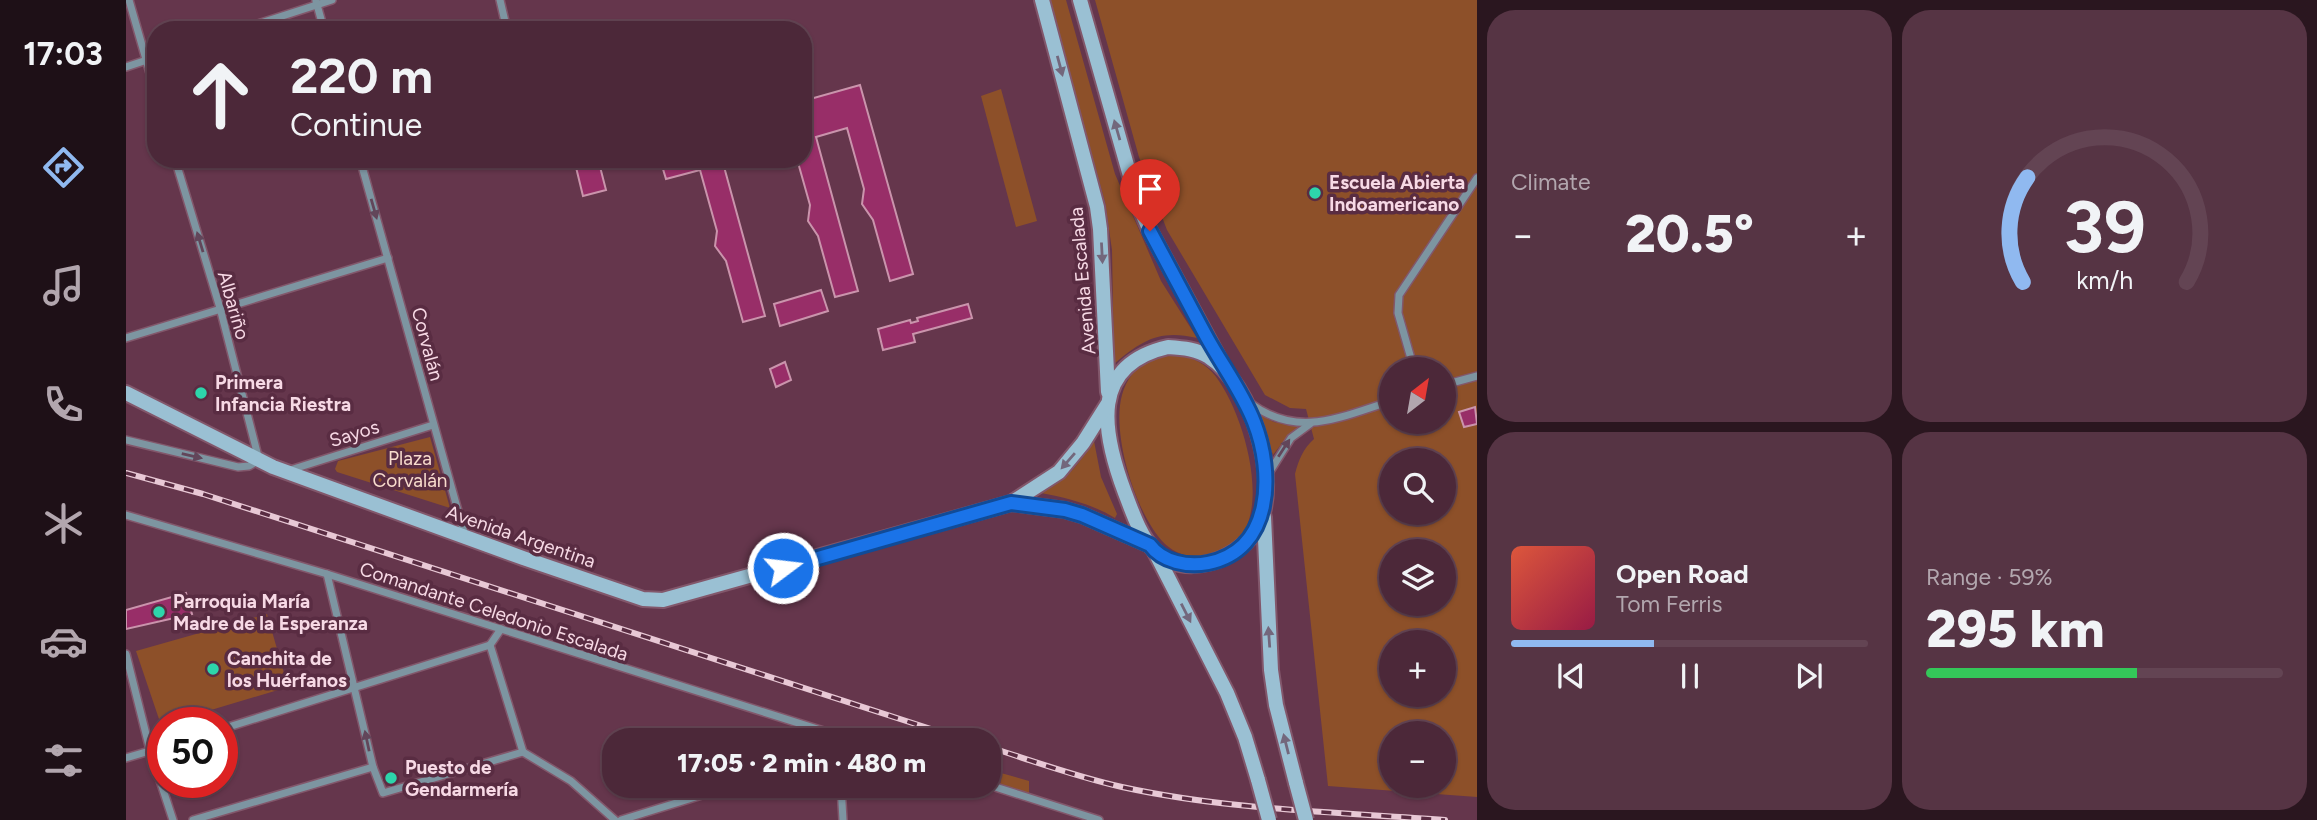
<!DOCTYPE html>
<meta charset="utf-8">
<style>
body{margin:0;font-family:Figtree,sans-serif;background:#563444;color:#f1f3f6;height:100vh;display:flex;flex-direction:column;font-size:26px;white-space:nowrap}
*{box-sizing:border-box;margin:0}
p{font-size:23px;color:#b2a6ae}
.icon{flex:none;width:38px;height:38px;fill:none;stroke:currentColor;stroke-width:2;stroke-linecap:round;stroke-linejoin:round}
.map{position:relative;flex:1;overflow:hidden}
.details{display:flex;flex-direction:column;gap:10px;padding:10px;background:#2a161f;width:840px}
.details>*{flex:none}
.banner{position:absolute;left:21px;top:21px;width:665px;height:147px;border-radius:28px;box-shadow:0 2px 5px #0004,0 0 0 2px #634453;background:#4c2839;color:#f1f3f6;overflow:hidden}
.needle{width:46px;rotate:31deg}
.buttons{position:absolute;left:1253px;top:357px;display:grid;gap:14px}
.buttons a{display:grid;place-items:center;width:77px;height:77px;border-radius:50%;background:#4c2839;box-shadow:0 2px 5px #0004,0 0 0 2px #634453;font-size:35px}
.speed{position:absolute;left:21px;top:707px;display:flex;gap:14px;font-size:35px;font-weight:700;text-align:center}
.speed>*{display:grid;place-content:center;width:91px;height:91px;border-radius:50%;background:#4c2839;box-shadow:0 2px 5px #0004,0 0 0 2px #634453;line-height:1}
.speed .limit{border:10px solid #d22;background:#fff;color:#111}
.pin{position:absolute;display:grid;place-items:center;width:60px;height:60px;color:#fff;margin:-72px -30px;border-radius:50% 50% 50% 0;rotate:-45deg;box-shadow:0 0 7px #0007}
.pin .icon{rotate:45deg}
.me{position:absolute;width:77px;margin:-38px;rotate:75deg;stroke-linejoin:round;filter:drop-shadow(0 0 5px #0008)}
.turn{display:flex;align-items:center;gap:24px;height:147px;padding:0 28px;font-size:32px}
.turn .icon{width:91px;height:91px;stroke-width:2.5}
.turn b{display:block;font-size:49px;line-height:60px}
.big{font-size:52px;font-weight:800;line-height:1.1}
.details .tile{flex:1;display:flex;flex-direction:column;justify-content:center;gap:10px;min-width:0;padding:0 24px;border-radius:28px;background:#563444}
.details .dial{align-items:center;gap:0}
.dial svg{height:182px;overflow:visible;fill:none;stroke:#634453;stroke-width:7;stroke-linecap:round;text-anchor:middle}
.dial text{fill:#f1f3f6;stroke:none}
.song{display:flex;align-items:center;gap:21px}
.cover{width:84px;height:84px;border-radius:10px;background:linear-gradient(135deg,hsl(10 70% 55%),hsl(340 70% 35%))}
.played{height:7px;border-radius:4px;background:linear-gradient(90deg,#90b9f0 40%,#634453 40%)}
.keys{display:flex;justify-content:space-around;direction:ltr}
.heat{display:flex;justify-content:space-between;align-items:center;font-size:38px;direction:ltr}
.charge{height:10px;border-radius:5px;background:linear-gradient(90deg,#34c759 59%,#634453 0)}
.details .tiles{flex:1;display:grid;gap:10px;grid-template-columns:repeat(2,1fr)}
.trip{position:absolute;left:476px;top:728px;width:399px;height:70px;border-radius:28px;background:#4c2839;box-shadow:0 2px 5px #0004,0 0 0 2px #634453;font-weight:800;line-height:70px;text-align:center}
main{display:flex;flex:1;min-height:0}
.tabs{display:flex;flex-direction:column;width:126px;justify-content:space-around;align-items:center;background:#1e1017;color:#b2a6ae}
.tabs .icon{width:49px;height:49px}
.tabs .active{color:#90b9f0}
.tabs b{font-size:32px;color:#f1f3f6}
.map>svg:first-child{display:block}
.green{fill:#8d5029;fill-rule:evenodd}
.building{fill:#982e68;stroke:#ca94ac;stroke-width:2}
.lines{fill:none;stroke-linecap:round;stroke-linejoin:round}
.street-casing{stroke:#82576b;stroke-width:10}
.secondary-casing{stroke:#82576b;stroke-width:18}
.street{stroke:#7d95a1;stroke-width:7}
.secondary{stroke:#9ac0d3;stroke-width:14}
.rail-casing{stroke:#e8c8d5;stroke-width:6}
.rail{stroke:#592c42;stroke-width:3.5;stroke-dasharray:10;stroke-linecap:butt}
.secondary-bridge-casing{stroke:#82576b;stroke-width:18;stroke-linecap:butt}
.secondary-bridge{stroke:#9ac0d3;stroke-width:14}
.oneway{fill:#73677c}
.oneway2{fill:#62465a}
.route-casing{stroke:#114b97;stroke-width:18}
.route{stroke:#1a73e8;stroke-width:12}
.poi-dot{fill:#2dd5ab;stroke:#592c42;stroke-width:2.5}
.labels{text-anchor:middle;stroke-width:7;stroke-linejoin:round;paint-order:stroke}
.poi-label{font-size:19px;font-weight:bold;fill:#f7d9e5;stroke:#592c42;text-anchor:start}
.street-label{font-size:19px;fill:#f7d9e5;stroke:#592c42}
.park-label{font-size:19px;fill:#f8dccd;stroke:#592c42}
</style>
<main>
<nav class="tabs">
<b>17:03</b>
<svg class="icon active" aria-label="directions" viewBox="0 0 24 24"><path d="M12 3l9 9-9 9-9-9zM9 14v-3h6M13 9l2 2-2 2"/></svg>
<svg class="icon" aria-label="music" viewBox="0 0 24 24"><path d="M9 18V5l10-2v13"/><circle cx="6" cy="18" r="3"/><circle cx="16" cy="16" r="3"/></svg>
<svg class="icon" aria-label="phone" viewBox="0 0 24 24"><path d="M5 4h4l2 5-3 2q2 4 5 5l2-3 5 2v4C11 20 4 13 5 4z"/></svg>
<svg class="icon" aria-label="climate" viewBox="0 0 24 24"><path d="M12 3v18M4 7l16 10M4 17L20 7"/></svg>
<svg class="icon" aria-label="car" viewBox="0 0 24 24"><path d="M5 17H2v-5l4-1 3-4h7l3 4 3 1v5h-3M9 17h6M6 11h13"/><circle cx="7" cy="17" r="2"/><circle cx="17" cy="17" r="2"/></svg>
<svg class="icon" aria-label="filters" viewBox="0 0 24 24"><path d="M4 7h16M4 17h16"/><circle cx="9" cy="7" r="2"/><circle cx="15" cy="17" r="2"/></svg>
</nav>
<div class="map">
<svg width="1351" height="820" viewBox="0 0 1351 820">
<rect width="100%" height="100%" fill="#65364c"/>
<g class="green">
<path d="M 923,0 L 940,0 L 989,174 L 1035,281 L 1071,338 C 1034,329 1016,340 988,364 L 986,250 L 979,202 Z"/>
<path d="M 969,0 L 1351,0 L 1351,797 L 1202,786 L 1169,474 C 1173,459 1177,449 1188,439 L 1180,409 L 1164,408 L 1139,395 L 1041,230 L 1013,157 ZM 1265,369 L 1318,369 L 1318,422 L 1265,422 ZM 1265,460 L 1318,460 L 1318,513 L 1265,513 ZM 1265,551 L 1318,551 L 1318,604 L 1265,604 ZM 1265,642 L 1318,642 L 1318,695 L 1265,695 ZM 1265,733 L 1318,733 L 1318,786 L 1265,786 Z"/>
<path d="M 875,89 L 911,221 L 890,227 L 855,96 Z"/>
<path d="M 1049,353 C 1063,357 1076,361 1086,372 C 1116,405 1151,518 1103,548 C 1084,560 1057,561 1039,544 C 1010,516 985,434 996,395 C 1000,380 1010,366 1024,358 C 1031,354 1041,354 1049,353 Z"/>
<path d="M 1134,415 L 1148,422 L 1175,427 L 1157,442 L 1147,455 Z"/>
<path d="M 304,437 L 324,508 L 211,472 L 209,469 L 212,461 Z"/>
<path d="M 968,441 L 975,477 L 991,514 L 989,518 C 966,504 941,498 915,493 C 942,479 951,466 968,441 Z"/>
<path d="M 141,614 L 162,687 L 35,725 L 10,651 Z"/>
<path d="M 875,773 L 903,781 L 903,799 L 874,790 Z"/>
</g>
<g class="building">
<path d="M 734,85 L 787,274 L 764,281 L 747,220 L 736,204 L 738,189 L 721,128 L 690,137 L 732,291 L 709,297 L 692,236 L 682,221 L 684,205 L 671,159 L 677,159 L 677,101 Z"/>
<path d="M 448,159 L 472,159 L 480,190 L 457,196 Z"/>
<path d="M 534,159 L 610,159 L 597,163 L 639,316 L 617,322 L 600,261 L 589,246 L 591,231 L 574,170 L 540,179 Z"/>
<path d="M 695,290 L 702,311 L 654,326 L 648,304 Z"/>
<path d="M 842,304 L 846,318 L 787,334 L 789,342 L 757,350 L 752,329 L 784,320 L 785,323 L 792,321 L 791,318 Z"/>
<path d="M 659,362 L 665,380 L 650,387 L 644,369 Z"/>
<path d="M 1349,407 L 1351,424 L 1338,427 L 1333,412 Z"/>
<path d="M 60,593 L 66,614 L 0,629 L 0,610 Z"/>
</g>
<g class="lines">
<g class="street-casing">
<g id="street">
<path d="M 3,0 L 30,94"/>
<path d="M 374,0 L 381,30"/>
<path d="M 190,1 L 198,30"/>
<path d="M 113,30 L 206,0"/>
<path d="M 0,67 L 30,57"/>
<path d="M 234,159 L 339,536"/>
<path d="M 0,338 L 262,258"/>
<path d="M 1288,369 L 1272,313 L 1273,295 L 1351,178"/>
<path d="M 1318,385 L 1351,376"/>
<path d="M 1124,403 C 1172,439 1214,417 1265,401"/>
<path d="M 0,440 L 112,467 L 123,466 L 133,460 L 94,308 L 49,159"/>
<path d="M 161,471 L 307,425"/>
<path d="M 1141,476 L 1165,438 L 1184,424"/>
<path d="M 0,515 L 201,574 L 726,740"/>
<path d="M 201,574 L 247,767 L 257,793 L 397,752"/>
<path d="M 375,629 L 364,645 L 397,752 L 445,781 L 489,820"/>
<path d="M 0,654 L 24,750 L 47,820"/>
<path d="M 96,729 L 364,645"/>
<path d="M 0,758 L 37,747"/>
<path d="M 863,785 L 973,820"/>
<path d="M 715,786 L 717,820"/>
<path d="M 67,820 L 247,767"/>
<path d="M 495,820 L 605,786"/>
</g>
</g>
<g class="secondary-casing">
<g id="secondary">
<path d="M 916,0 L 971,207 L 974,229 L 982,392"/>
<path d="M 954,0 L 1012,204 L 1024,231 L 1095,362"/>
<path d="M 1042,347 C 1057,348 1071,349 1083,357 C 1126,384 1155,480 1132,526 C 1115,560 1057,581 1028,550 C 1014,536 1006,511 999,493 C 976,432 963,365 1042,347 Z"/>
<path d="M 0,393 L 147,467 L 397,558 L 517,599 L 537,600 L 885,503 L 933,472 L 957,443 L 981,405"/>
<path d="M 885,503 L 939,510 L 956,515 L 1024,545"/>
<path d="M 1138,517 L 1145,670 L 1150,705 L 1170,783"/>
<path d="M 1029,552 L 1101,693 L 1119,737 L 1132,780"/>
</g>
</g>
<use href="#street" class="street"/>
<use href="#secondary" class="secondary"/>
<g class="rail-casing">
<g id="rail">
<path d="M 0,473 L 77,494 L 839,740"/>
<path d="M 863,747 C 907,761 951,777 996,787 C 1101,810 1212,812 1319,820"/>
</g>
</g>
<use href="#rail" class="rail"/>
<g class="secondary-bridge-casing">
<g id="secondary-bridge">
<path d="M 1132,780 L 1143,820"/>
<path d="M 1170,783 L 1180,820"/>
</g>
</g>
<use href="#secondary-bridge" class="secondary-bridge"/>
</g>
<defs><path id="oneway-solid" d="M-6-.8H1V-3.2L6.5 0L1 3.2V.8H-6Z" transform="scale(1.75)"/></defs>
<g class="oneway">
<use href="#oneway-solid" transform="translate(934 66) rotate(75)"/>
<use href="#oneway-solid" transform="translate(991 130) rotate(-106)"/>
<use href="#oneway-solid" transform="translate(976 253) rotate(87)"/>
<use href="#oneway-solid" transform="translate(942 461) rotate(131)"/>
<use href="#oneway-solid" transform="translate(1060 613) rotate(63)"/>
<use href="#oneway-solid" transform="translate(1143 637) rotate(-94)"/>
<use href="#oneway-solid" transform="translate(1160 744) rotate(-104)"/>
</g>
<g class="oneway2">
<use href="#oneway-solid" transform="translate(248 209) rotate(74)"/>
<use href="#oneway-solid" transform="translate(74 242) rotate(-107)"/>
<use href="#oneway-solid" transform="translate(1158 448) rotate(-57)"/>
<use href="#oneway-solid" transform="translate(66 456) rotate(13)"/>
<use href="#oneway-solid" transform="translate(241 741) rotate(-102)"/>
</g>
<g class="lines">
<g class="route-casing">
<path id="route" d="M 657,568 L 885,503 L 939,510 L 956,515 L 1024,545 C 1036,562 1062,567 1082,563 C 1147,550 1148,473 1128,422 C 1116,391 1095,364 1079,334 C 1061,300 1042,265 1024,231"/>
</g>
<use href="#route" class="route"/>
</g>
<g class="poi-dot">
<circle cx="1189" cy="193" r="7"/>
<circle cx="75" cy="393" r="7"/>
<circle cx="33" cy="612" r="7"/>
<circle cx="87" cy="669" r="7"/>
<circle cx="265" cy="778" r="7"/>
</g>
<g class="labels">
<g class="poi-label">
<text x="1203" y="189">Escuela Abierta<tspan x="1203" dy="22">Indoamericano</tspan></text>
<text x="89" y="389">Primera<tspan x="89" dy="22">Infancia Riestra</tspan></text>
<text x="47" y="608">Parroquia María<tspan x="47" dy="22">Madre de la Esperanza</tspan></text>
<text x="101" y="665">Canchita de<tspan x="101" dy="22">los Huérfanos</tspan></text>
<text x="279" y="774">Puesto de<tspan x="279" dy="22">Gendarmería</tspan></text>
</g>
<g class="street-label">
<text transform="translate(956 281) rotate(-95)" y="7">Avenida Escalada</text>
<text transform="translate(108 305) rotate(74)" y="7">Albariño</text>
<text transform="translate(302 344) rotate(75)" y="7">Corvalán</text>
<text transform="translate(228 433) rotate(-17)" y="7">Sayos</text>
<text transform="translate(395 536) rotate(19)" y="7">Avenida Argentina</text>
<text transform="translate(368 611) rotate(18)" y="7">Comandante Celedonio Escalada</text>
</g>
<g class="park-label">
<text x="284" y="465">Plaza<tspan x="284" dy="22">Corvalán</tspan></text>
</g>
</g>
</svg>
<div class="buttons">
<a><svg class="needle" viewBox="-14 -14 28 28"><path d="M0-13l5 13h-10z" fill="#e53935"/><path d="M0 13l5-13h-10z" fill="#b2a6ae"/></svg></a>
<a><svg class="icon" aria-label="search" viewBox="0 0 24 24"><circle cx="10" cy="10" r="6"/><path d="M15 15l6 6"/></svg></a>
<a><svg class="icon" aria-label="layers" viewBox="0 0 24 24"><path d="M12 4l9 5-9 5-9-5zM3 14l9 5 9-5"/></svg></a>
<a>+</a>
<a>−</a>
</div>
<div class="speed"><div class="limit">50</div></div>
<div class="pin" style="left:1024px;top:231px;background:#d93025"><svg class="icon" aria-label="arrive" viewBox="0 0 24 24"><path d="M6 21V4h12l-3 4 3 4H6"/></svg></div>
<svg class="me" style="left:657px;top:568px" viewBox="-20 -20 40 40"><circle r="17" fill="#1a73e8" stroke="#fff" stroke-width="3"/><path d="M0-11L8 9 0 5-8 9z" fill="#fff"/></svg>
<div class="trip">17:05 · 2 min · 480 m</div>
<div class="banner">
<div class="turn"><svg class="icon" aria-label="ahead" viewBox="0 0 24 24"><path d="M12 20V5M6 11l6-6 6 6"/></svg><div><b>220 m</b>Continue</div></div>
</div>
</div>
<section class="details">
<div class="tiles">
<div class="tile"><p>Climate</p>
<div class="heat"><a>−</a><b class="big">20.5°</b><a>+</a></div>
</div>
<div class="tile dial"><svg viewBox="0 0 100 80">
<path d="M14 69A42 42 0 1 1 86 69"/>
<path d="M14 69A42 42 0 0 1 16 23" stroke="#90b9f0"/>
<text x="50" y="56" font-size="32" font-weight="700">39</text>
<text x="50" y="72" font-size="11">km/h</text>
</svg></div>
<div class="tile">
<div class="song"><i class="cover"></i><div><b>Open Road</b><p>Tom Ferris</p></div></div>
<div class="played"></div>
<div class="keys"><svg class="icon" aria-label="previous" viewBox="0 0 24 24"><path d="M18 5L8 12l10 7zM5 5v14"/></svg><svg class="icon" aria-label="pause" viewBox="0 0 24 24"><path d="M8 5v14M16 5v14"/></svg><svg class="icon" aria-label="next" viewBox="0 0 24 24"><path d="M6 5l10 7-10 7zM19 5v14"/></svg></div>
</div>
<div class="tile"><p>Range · 59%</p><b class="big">295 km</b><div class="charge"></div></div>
</div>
</section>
</main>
